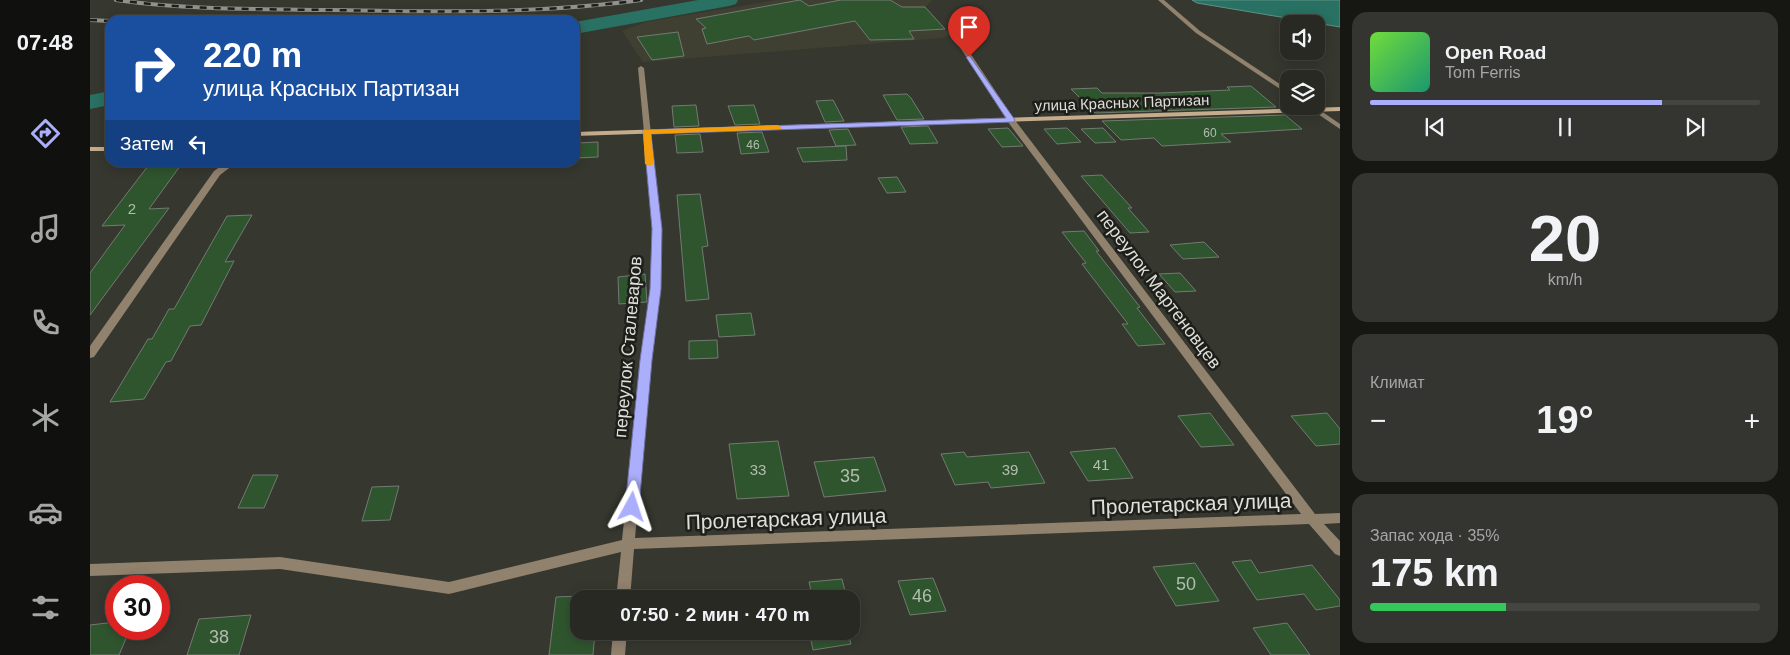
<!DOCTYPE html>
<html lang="ru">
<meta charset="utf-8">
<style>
body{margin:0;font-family:Helvetica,sans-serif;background:#343530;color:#f1f3f6;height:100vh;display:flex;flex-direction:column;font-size:19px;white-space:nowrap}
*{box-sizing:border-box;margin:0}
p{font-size:16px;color:#a5a6a6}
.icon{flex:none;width:28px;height:28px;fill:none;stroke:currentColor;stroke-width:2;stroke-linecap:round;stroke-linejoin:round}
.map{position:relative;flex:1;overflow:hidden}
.details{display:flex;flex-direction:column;gap:12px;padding:12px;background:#161713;width:450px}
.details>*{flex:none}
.banner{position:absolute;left:15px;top:15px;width:475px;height:152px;border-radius:15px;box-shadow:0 2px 12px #0003,0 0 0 1px #444541;background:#1a4fa0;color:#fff;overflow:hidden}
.controls{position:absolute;left:1190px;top:15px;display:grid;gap:10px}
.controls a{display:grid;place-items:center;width:45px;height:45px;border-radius:10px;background:#282923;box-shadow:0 2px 12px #0003,0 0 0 1px #444541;font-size:25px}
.speed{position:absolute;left:15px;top:575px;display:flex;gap:10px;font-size:25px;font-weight:700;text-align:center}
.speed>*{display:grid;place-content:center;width:65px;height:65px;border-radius:50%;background:#282923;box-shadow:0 2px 12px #0003,0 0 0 1px #444541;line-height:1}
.speed .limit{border:8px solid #d22;background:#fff;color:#111}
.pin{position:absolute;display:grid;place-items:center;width:42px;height:42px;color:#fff;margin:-51px -21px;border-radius:50% 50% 50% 0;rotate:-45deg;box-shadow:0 0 5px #0007}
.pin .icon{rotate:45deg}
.me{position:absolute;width:55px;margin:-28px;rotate:5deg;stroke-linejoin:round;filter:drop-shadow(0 0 4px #0008)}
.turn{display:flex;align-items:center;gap:18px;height:105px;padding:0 15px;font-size:22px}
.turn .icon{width:65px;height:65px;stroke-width:2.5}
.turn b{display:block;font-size:35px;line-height:42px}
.then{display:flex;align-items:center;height:48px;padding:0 15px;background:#0003;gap:10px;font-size:19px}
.big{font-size:38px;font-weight:700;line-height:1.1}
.details .widget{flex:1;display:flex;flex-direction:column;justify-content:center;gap:8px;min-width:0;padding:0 18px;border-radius:15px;background:#343530}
.details .dial{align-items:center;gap:0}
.dial b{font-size:65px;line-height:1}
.song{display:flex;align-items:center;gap:15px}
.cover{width:60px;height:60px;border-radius:8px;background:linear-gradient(135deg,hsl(100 70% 55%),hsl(160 70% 35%))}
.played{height:5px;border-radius:2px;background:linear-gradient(90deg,#abaffb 75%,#444541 75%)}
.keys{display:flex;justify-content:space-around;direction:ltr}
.heat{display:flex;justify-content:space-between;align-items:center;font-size:28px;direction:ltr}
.charge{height:8px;border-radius:4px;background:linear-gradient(90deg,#34c759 35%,#444541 0)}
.trip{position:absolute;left:480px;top:590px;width:290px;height:50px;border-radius:15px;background:#282923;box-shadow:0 2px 12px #0003,0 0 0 1px #444541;font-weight:700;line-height:50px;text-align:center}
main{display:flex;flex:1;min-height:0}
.tab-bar{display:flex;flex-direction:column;width:90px;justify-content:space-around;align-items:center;background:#10100e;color:#a5a6a6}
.tab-bar .icon{width:35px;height:35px}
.tab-bar .current{color:#abaffb}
.tab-bar b{font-size:22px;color:#f1f3f6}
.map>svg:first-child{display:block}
.built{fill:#404032}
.water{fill:#287163;stroke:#5f9287}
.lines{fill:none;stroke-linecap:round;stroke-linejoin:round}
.river{fill:#287163;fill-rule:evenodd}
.building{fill:#2f552e;stroke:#737a72}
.street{fill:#91826e;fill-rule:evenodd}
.secondary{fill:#c4ac8c;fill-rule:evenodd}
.rail-casing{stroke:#92928c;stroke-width:4}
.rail{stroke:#1e1e1a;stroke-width:2.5;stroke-dasharray:7;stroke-linecap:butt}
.route{fill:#abaffb;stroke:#6f72a3}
.slow{fill:#f59e0b}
.labels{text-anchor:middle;stroke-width:5;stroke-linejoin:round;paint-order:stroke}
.far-number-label{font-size:12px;fill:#b3bcaf}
.far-street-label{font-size:15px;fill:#dfdfda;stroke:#1e1e1a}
.number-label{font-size:15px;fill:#b3bcaf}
.street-label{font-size:18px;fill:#dfdfda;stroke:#1e1e1a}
.near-number-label{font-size:18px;fill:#b3bcaf}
.near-street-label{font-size:21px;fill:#dfdfda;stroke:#1e1e1a}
</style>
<main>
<nav class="tab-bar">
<b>07:48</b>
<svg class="icon current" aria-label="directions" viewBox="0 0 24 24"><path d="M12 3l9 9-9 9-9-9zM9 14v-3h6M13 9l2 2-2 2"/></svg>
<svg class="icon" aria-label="music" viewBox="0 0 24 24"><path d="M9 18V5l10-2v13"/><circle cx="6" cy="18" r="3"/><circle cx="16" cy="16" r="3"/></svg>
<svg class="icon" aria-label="phone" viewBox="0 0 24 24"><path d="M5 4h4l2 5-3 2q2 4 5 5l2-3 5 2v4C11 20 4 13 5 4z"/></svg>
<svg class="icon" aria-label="climate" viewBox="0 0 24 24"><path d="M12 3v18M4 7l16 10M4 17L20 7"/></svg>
<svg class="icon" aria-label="car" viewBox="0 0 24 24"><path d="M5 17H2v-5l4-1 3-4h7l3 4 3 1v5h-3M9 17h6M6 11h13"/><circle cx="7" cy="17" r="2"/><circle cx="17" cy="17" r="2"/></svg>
<svg class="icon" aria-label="filters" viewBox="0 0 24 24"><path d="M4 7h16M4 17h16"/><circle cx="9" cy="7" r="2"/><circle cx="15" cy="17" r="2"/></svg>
</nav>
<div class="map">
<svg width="1250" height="655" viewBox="0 0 1250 655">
<rect width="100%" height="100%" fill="#36372f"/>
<path class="built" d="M 687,0 L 842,0 L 834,9 L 859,33 L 858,36 L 851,38 L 553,62 L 532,31 L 556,22 Z"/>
<path class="water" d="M 1102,0 L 1250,0 L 1250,27 L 1107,3 Z"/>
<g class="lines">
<g class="river">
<path d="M 608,0 L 648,0 L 646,4 L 639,6 L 485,34 L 485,22 Z"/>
<path d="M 20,91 L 20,105 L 0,109 L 0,95 Z"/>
</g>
</g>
<g class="building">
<path d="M 710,0 L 719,6 L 751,0 L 800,0 L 812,7 L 835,7 L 855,29 L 819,31 L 824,39 L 780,40 L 765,21 L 664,40 L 659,36 L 617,44 L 612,29 L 616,28 L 606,19 Z"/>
<path d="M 588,32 L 594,56 L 562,60 L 547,37 Z"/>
<path d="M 1161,86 L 1186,107 L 1005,113 L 981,89 L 1007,88 L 1012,93 L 1071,93 L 1140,90 L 1137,87 Z"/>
<path d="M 817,94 L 821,98 L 834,119 L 807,120 L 793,95 Z"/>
<path d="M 743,100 L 754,121 L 735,122 L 726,101 Z"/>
<path d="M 606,105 L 609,126 L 584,127 L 582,106 Z"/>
<path d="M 664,105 L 670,124 L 645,125 L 638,106 Z"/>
<path d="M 1195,115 L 1212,129 L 1131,134 L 1141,142 L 1072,146 L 1064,138 L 1031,140 L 1012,121 Z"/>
<path d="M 838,126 L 848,143 L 820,144 L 811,127 Z"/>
<path d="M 918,128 L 933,146 L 912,147 L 898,129 Z"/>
<path d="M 977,128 L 991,142 L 967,144 L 954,129 Z"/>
<path d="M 1013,128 L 1026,142 L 1005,143 L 991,129 Z"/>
<path d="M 758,129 L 766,145 L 746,146 L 739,130 Z"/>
<path d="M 672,132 L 679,152 L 651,154 L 647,133 Z"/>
<path d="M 610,134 L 613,152 L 587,153 L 585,135 Z"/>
<path d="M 508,142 L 508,157 L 487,158 L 487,143 Z"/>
<path d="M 756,146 L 757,160 L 713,162 L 707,148 Z"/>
<path d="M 61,162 L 93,162 L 59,209 L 79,208 L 0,315 L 0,273 L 35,225 L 12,226 Z"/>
<path d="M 1012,175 L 1042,208 L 1038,208 L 1059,232 L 1040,233 L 991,176 Z"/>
<path d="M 807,177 L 816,192 L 797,193 L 788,178 Z"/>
<path d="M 610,194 L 618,246 L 612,247 L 619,299 L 596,301 L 587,195 Z"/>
<path d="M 162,215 L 135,262 L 144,261 L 111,325 L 100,326 L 81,361 L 76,362 L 54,399 L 20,402 L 58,339 L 62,339 L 79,309 L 84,309 L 137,216 Z"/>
<path d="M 994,231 L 1009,251 L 1006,251 L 1050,307 L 1047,308 L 1075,344 L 1048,346 L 1032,324 L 1038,324 L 992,264 L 996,263 L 972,232 Z"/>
<path d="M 1114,242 L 1129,257 L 1093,259 L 1080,245 Z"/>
<path d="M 1090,273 L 1106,291 L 1085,292 L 1069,274 Z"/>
<path d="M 555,274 L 557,302 L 529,304 L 528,277 Z"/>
<path d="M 661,313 L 665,335 L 629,337 L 626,315 Z"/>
<path d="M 627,340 L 628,358 L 599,359 L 599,341 Z"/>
<path d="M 1120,413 L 1144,445 L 1111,447 L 1088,416 Z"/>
<path d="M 1237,413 L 1250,429 L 1250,444 L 1226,446 L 1201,416 Z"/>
<path d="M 688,441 L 699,496 L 647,499 L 639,444 Z"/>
<path d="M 1025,448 L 1043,478 L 998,481 L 980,452 Z"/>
<path d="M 874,452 L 877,457 L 939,452 L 955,483 L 901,488 L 898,482 L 865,485 L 851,454 Z"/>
<path d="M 784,457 L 796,491 L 734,497 L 724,462 Z"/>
<path d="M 163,475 L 188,475 L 174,508 L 148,508 Z"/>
<path d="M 309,486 L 300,520 L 272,521 L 282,487 Z"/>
<path d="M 1161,560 L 1169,573 L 1222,565 L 1250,600 L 1250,606 L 1226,610 L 1214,594 L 1167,600 L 1142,562 Z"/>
<path d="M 1105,563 L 1129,601 L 1086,606 L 1063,567 Z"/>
<path d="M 843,578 L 856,611 L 820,615 L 808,581 Z"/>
<path d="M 752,579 L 757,599 L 723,599 L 719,582 Z"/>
<path d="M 489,596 L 489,631 L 505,631 L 503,655 L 459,655 L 466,597 Z"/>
<path d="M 161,615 L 149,655 L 97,655 L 109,619 Z"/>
<path d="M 26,622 L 26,629 L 40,629 L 29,655 L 0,655 L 0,625 Z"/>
<path d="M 1197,623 L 1220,655 L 1181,655 L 1163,628 Z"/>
<path d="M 719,631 L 757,631 L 761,644 L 723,650 Z"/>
</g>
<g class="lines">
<g class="street">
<path d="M 1068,0 L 1074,0 L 1110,31 L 1199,90 L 1199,95 L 1106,33 Z"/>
<path d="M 869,39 L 872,41 L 924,119 L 1225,514 L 1250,513 L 1250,523 L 1234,524 L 1250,541 L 1250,556 L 1245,554 L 1219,524 L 544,549 L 540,599 L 526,599 L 531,552 L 359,594 L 190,569 L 0,576 L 0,564 L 190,557 L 359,582 L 532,540 L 551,360 L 561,289 L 563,229 L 548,68 L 551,66 L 554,68 L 571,229 L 571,289 L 561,360 L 545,538 L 1211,514 L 918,122 L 866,41 Z"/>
<path d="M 1216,106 L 1224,106 L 1250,124 L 1250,129 Z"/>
<path d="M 137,162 L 147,162 L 130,175 L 4,357 L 0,358 L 0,346 L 124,171 Z"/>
<path d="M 523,631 L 537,631 L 535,655 L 521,655 Z"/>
</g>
<g class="secondary">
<path d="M 1250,107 L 1250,111 L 485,136 L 485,132 Z"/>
<rect x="0" y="147" width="20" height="4"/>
</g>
<g class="rail-casing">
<g id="rail">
<path d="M 26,0 C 98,10 169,9 241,10 C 345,12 448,14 551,0"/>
<path d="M 0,20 L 20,21"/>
<path d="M 136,20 L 208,16"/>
</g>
</g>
<use href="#rail" class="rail"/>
</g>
<path class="route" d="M 879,55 L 925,120 L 924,122 L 561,134 L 572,229 L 571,289 L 562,360 L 549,507 L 547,511 L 537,511 L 535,507 L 550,360 L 560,289 L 562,229 L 553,130 L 916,118 L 876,57 Z"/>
<path class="slow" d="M 688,125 L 692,128 L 691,129 L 561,134 L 564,164 L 560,166 L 555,164 L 553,130 Z"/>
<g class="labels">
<g class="far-number-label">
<text x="1120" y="137">60</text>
<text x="663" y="149">46</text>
</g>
<g class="far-street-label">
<text transform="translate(1032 103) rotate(-2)" y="5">улица Красных Партизан</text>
</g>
<g class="number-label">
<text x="42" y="214">2</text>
<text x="1011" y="470">41</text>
<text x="668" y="475">33</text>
<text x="920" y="475">39</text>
</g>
<g class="street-label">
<text transform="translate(1069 289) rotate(53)" y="6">переулок Мартеновцев</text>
<text transform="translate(538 347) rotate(-85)" y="6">переулок Сталеваров</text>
</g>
<g class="near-number-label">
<text x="760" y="482">35</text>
<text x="1096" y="590">50</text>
<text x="832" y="602">46</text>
<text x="129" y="643">38</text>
</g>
<g class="near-street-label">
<text transform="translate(1101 504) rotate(-2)" y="7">Пролетарская улица</text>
<text transform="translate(696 519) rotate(-2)" y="7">Пролетарская улица</text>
</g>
</g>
</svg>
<div class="controls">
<a><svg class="icon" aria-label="sound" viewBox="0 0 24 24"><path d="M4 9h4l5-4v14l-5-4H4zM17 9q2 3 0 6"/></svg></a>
<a><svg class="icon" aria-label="layers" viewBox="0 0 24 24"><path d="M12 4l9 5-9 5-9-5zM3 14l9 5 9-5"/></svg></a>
</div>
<div class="speed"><div class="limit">30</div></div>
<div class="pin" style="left:879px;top:57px;background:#d93025"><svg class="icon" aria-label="arrive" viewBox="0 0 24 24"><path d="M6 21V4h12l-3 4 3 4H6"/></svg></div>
<svg class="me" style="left:542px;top:507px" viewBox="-20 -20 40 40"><path d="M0-17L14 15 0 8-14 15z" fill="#abaffb" stroke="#fff" stroke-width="4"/></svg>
<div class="trip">07:50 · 2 мин · 470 m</div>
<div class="banner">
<div class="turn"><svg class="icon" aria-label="right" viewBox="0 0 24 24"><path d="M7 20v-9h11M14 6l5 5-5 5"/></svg><div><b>220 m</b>улица Красных Партизан</div></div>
<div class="then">Затем<svg class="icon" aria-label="left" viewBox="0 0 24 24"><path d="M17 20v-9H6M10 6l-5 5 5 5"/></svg></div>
</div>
</div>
<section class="details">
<div class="widget">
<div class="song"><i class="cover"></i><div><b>Open Road</b><p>Tom Ferris</p></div></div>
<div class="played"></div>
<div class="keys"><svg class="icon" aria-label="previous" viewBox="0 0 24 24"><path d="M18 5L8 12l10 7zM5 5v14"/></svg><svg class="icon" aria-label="pause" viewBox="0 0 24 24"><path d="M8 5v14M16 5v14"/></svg><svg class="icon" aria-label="next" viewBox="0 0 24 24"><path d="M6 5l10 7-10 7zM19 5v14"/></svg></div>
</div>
<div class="widget dial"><b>20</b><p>km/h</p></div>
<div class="widget"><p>Климат</p>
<div class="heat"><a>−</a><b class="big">19°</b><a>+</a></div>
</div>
<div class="widget"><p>Запас хода · 35%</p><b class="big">175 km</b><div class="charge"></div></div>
</section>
</main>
